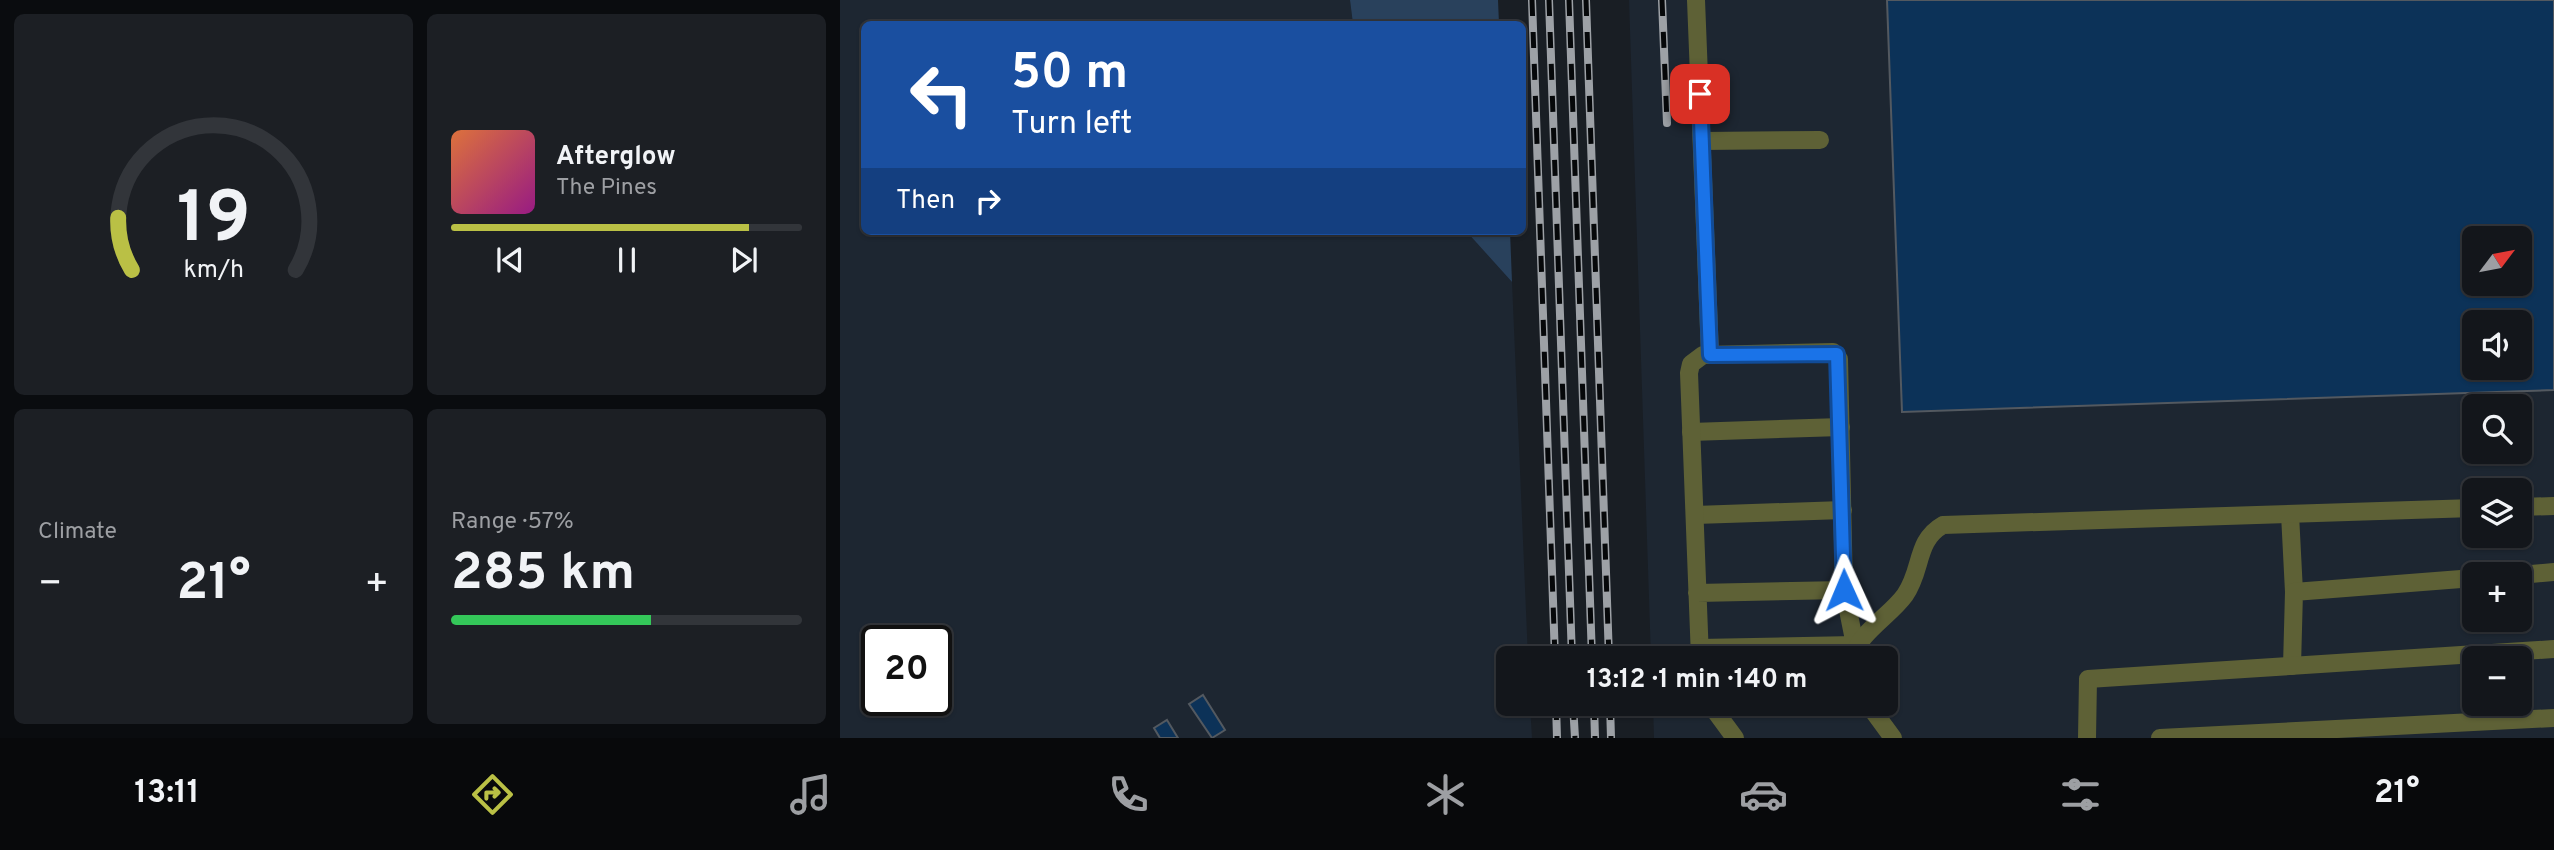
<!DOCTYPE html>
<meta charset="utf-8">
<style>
body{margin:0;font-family:Overpass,sans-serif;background:#1c1f24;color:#f1f3f6;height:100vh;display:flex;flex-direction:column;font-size:26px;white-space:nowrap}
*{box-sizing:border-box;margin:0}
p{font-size:23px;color:#9d9fa3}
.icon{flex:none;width:38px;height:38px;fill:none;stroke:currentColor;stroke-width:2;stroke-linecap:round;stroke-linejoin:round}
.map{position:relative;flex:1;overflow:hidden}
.drawer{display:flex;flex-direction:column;gap:14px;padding:14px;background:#0a0c0f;width:840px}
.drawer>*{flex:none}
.guide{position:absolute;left:21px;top:21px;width:665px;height:214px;border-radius:10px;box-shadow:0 2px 5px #0004,0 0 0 2px #32353a;background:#1a4fa0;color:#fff;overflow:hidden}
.needle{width:46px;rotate:58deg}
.fabs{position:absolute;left:1622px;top:226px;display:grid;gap:14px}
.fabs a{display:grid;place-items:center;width:70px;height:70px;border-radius:10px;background:#13161b;box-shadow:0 2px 5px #0004,0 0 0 2px #32353a;font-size:35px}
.speed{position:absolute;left:21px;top:625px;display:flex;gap:14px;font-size:35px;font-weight:700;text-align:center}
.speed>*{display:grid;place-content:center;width:91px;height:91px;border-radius:50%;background:#13161b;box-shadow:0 2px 5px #0004,0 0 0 2px #32353a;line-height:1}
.speed .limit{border:4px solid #111;border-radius:10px;background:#fff;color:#111}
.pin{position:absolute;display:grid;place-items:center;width:60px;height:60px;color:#fff;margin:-30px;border-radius:14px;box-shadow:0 4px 10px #0006}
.me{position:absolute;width:77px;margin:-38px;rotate:359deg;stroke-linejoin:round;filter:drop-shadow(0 0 5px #0008)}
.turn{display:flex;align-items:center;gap:24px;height:147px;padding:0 35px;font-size:32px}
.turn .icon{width:91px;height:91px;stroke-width:2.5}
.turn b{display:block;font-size:49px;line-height:60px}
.then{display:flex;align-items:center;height:66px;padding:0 35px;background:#0003;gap:14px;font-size:26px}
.big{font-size:52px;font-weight:700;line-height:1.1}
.drawer .tile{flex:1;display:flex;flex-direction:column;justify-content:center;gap:10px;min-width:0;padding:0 24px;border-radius:10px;background:#1c1f24}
.drawer .dial{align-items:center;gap:0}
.dial svg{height:182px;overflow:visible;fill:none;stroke:#32353a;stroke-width:7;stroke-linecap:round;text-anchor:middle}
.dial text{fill:#f1f3f6;stroke:none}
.song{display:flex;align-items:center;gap:21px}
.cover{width:84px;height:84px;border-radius:10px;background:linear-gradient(135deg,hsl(20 70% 55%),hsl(310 70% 35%))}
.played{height:7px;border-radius:4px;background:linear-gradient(90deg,#bac045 85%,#32353a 85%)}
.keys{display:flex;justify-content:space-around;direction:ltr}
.heat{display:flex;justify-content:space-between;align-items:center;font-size:38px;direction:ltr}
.charge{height:10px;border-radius:5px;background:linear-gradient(90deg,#34c759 57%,#32353a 0)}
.drawer .tiles{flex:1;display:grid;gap:14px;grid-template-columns:repeat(2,1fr)}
.trip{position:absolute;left:656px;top:646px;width:402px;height:70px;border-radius:10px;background:#13161b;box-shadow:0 2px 5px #0004,0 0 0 2px #32353a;font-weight:700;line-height:70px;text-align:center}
.menu{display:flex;height:112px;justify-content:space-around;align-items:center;background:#08090b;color:#9d9fa3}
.menu .icon{width:49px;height:49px}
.menu .current{color:#bac045}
.menu b{font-size:32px;color:#f1f3f6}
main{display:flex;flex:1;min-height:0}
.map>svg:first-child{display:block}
.built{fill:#1d2631;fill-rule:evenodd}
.green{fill:#29415c}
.building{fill:#0c3258;stroke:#535960;stroke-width:2;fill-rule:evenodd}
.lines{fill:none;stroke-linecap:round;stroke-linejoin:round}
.minor{stroke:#5e6136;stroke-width:18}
.rail-casing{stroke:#9da1a6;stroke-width:8}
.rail{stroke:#06080a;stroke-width:5;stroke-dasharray:16;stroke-linecap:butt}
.route-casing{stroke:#114b97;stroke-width:18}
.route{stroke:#1a73e8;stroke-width:12}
</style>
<main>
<section class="drawer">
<div class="tiles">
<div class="tile dial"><svg viewBox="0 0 100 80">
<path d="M14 69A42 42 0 1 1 86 69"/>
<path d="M14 69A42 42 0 0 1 8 46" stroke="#bac045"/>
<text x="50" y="56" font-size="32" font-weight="700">19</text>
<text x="50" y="72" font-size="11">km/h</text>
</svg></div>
<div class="tile">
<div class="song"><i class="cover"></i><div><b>Afterglow</b><p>The Pines</p></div></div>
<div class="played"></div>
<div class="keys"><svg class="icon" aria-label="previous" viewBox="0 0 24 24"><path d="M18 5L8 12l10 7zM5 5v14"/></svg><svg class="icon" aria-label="pause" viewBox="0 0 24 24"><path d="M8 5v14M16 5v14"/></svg><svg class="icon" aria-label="next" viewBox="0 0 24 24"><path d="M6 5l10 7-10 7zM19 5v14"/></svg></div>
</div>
<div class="tile"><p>Climate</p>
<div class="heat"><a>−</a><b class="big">21°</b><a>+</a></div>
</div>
<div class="tile"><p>Range · 57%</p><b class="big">285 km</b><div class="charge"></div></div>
</div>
</section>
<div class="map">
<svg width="1714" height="738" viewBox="0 0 1714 738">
<rect width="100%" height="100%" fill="#191e24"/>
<g class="built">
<path d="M 0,0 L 510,0 L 513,24 L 24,24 L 24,231 L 626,231 L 672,282 L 688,658 L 668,658 L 668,704 L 690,704 L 692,738 L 0,738 ZM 37,640 L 96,640 L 96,700 L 37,700 Z"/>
<path d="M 789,0 L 1714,0 L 1714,738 L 814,738 L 813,704 L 1046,704 L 1046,658 L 811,658 ZM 1634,238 L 1680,238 L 1680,284 L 1634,284 ZM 1634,322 L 1680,322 L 1680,368 L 1634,368 ZM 1634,406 L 1680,406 L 1680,452 L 1634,452 ZM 1634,490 L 1680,490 L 1680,536 L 1634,536 ZM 1634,574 L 1680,574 L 1680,620 L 1634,620 ZM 1634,658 L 1680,658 L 1680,704 L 1634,704 Z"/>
</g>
<g class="green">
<path d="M 510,0 L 658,0 L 659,24 L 513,24 Z"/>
<path d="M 626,231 L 670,231 L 672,282 Z"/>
</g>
<g class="building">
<path d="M 1047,0 L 1714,0 L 1714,390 L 1062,412 ZM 1634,238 L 1680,238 L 1680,284 L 1634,284 ZM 1634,322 L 1680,322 L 1680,368 L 1634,368 Z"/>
<path d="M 363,695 L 385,730 L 372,738 L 349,704 Z"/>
<path d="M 327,720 L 338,738 L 320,738 L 314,728 Z"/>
</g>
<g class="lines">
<g class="minor">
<path d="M 856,0 L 870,355"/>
<path d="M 862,141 L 980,140"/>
<path d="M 851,432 L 1001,427"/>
<path d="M 1680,507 L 1714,506"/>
<path d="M 1450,514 L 1454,592"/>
<path d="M 855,515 L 1003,510"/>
<path d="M 1680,575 L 1714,572"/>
<path d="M 857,593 L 1004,590 L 999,359 L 993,352 L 863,355 L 851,364 L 849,373 C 853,468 856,563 860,658"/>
<path d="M 859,648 L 1015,645 L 1004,590"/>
<path d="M 1013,658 C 1018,633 1050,616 1065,595 C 1083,569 1075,541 1103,525 L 1634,508"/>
<path d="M 1452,666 L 1454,592 L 1634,578"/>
<path d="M 870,704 L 895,738"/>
<path d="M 1028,704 L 1053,738"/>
<path d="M 1247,738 L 1248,679 L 1714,649"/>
<path d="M 1320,738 L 1714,718"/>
</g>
<g class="rail-casing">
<g id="rail">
<path d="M 692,0 L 715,658"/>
<path d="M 709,0 L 732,658"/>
<path d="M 729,0 L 752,658"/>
<path d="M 746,0 L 769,658"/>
<path d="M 822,0 L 827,123"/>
<path d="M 716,704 L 717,738"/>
<path d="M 733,704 L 735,738"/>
<path d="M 754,704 L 755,738"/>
<path d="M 770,704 L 771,738"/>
</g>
</g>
<use href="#rail" class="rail"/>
</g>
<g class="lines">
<g class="route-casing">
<path id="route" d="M 860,94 L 870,355 L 997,354 L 1004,590"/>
</g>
<use href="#route" class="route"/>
</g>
</svg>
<div class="fabs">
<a><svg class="needle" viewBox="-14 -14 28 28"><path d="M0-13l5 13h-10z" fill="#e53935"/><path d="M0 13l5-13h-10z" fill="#9d9fa3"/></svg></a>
<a><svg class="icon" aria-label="sound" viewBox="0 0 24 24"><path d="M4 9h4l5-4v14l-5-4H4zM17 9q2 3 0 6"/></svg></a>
<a><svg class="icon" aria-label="search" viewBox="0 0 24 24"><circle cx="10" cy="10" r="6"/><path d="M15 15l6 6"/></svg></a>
<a><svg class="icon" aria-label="layers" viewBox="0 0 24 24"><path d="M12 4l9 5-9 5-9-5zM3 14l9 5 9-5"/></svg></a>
<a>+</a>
<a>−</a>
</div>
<div class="speed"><div class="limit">20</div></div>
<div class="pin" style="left:860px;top:94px;background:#d93025"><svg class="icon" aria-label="arrive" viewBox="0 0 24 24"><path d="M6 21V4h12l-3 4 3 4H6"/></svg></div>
<svg class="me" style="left:1004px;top:590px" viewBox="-20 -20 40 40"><path d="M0-17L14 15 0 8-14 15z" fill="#1a73e8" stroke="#fff" stroke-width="4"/></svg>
<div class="trip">13:12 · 1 min · 140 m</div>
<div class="guide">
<div class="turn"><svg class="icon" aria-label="left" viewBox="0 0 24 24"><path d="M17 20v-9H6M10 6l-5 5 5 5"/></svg><div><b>50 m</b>Turn left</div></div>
<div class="then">Then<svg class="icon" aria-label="right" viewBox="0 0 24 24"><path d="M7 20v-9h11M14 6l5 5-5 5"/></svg></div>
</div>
</div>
</main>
<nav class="menu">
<b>13:11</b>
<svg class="icon current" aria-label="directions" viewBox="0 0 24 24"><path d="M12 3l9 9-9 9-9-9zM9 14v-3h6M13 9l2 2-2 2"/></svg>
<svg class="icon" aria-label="music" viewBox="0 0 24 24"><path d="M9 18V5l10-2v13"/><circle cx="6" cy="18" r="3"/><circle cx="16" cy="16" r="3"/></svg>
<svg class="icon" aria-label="phone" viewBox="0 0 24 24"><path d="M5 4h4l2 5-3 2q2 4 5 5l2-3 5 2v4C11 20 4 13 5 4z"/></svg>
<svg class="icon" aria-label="climate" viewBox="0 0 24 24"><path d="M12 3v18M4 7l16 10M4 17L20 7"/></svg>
<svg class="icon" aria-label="car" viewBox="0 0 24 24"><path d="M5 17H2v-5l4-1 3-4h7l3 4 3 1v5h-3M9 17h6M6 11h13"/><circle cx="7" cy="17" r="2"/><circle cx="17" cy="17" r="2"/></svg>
<svg class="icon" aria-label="filters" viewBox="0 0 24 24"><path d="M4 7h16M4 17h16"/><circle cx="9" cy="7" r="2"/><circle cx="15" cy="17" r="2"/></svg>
<b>21°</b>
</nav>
